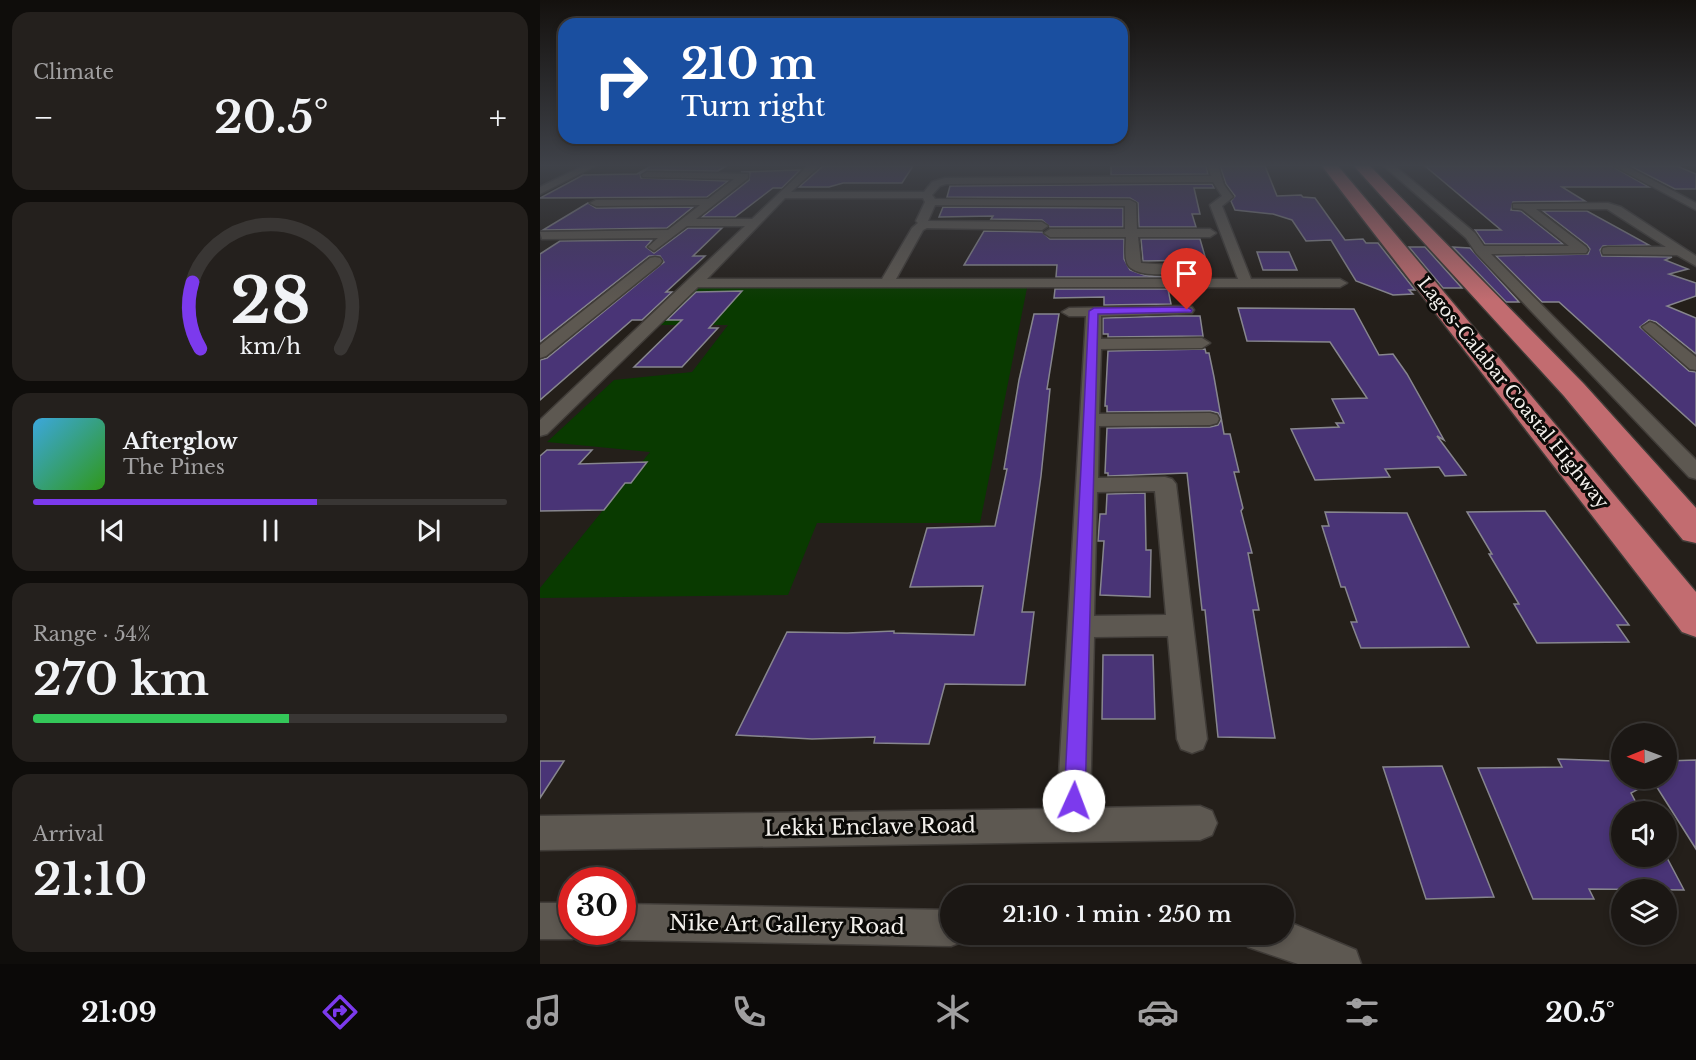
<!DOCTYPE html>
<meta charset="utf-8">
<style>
body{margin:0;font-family:"Libre Baskerville",serif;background:#24201d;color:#f1f3f6;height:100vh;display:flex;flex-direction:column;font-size:22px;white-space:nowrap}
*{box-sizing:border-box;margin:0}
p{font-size:20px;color:#a09fa0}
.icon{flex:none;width:33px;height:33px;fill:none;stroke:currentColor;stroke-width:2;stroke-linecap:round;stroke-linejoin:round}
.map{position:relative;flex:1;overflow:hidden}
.sheet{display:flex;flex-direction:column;gap:12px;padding:12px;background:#0f0d0b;width:540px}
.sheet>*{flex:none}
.guide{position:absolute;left:18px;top:18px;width:570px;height:126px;border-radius:18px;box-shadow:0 3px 9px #0003,0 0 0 2px #393634;background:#1a4fa0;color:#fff;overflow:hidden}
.needle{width:39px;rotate:269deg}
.buttons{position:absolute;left:1071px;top:723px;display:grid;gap:12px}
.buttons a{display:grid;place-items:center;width:66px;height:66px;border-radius:50%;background:#1b1714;box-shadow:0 3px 9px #0003,0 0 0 2px #393634;font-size:30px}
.speed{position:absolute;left:18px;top:867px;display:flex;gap:12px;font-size:30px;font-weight:700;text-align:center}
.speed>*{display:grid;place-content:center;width:78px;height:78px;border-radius:50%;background:#1b1714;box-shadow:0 3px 9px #0003,0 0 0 2px #393634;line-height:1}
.speed .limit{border:9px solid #d22;background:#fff;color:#111}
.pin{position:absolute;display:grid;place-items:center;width:51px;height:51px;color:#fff;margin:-62px -26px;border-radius:50% 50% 50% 0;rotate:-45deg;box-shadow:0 0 6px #0007}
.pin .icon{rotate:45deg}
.me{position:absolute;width:66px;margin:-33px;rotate:2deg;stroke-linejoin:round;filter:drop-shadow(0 0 4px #0008)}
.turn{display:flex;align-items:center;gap:21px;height:126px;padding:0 24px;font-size:27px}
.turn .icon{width:78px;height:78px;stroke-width:2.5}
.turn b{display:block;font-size:42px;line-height:51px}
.big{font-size:45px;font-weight:600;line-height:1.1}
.sheet .widget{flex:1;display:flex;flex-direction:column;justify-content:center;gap:9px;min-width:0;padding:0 21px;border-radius:18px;background:#24201d}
.sheet .dial{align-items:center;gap:0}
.dial svg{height:156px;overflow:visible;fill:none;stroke:#393634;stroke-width:7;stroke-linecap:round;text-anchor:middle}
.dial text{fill:#f1f3f6;stroke:none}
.song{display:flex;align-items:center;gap:18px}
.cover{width:72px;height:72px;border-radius:9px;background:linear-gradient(135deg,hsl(200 70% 55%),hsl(110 70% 35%))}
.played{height:6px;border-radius:3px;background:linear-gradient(90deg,#7c3aed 60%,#393634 60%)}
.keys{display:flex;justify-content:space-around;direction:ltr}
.heat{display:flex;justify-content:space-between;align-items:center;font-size:33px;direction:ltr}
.charge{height:9px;border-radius:4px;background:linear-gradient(90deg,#34c759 54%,#393634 0)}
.trip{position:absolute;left:400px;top:885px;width:354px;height:60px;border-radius:30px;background:#1b1714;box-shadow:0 3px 9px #0003,0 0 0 2px #393634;font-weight:600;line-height:60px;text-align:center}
.dock{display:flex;height:96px;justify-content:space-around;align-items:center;background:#0b0908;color:#a09fa0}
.dock .icon{width:42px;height:42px}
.dock .active{color:#7c3aed}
.dock b{font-size:27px;color:#f1f3f6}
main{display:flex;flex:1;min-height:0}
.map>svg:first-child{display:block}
.green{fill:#093a00}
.building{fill:#493476;stroke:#87868e;stroke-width:1.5}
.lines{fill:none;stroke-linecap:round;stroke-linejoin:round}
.minor-casing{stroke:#403c38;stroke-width:3}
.trunk-casing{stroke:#403c38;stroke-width:3}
.minor{fill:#5d5851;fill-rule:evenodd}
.trunk{fill:#c26c70;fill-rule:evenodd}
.route{fill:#7c3aed;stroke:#51269a;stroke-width:1.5}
.labels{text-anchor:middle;stroke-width:6;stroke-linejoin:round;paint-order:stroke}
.street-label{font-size:18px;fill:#f3f0ec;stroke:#0b0a07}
.near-street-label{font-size:21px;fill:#f3f0ec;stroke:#0b0a07}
</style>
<main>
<section class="sheet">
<div class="widget"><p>Climate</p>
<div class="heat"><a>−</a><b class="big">20.5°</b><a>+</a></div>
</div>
<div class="widget dial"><svg viewBox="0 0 100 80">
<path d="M14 69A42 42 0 1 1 86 69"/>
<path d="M14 69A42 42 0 0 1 10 35" stroke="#7c3aed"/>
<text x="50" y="56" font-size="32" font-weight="700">28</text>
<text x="50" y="72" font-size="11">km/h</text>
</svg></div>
<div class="widget">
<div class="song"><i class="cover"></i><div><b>Afterglow</b><p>The Pines</p></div></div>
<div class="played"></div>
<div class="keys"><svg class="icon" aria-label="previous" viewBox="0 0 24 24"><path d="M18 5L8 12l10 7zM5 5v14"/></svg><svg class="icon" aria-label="pause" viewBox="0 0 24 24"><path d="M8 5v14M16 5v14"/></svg><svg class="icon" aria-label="next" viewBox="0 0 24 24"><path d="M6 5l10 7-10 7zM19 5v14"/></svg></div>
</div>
<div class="widget"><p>Range · 54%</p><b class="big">270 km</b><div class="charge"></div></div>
<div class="widget"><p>Arrival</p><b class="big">21:10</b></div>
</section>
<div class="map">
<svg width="1156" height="964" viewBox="0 0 1156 964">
<rect width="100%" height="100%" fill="#241f1a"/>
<path class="green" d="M 151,288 L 487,288 L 440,523 L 277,523 L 248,595 L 0,598 L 0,588 L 110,452 L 7,442 L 74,380 L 152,372 L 188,325 L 118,325 Z"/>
<g class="building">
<path d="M 111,166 L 186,166 L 178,171 L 107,170 L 100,174 L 101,178 L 188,181 L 167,197 L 0,198 L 43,175 L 97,174 Z"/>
<path d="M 283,166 L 373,166 L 362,183 L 303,183 L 289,187 L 259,187 Z"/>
<path d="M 571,166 L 666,166 L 668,174 L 571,175 Z"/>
<path d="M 680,166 L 725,166 L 737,196 L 761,195 L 763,197 L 775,198 L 805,240 L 823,239 L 826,243 L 838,243 L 875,290 L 869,290 L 873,294 L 853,295 L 816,281 L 791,240 L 766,241 L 752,220 L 733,214 L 695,210 L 691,201 L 695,196 L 686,184 Z"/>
<path d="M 885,166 L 1072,166 L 1109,187 L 1022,187 L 1045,201 L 973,202 L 971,210 L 981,211 L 1023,244 L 945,244 L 935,230 L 961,230 Z"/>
<path d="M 1090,166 L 1137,166 L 1156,174 L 1156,189 L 1135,189 Z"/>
<path d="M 260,170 L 242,188 L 233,188 L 195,217 L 162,217 L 209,180 L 210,172 L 201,172 Z"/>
<path d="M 672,184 L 674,188 L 654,188 L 660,214 L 652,214 L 656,227 L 599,227 L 598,203 L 590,198 L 407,197 L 410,186 Z"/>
<path d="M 48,203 L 56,208 L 153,207 L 127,228 L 3,230 Z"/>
<path d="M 403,207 L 583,208 L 583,227 L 510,227 L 502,220 L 451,219 L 453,216 L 399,217 Z"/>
<path d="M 1003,211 L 1047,211 L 1109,245 L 1063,246 L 1060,250 L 1062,256 L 1132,257 L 1125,260 L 1148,269 L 1129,274 L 1156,283 L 1156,296 L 1127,306 L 1156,318 L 1156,354 L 1116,322 L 1109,320 L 1100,327 L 1149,371 L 1156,372 L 1156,426 L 1019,302 L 1002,302 L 956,256 L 1048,254 L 1050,249 L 1047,245 Z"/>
<path d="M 148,228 L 182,228 L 153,256 L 165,256 L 126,292 L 132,292 L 102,320 L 92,320 L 0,400 L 0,360 L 7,358 L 124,262 L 120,256 L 109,256 L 0,342 L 0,254 L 20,241 L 112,240 L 106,247 L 114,253 Z"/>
<path d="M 444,231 L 502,232 L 510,239 L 584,239 L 584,259 L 590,270 L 604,275 L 626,277 L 516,277 L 517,265 L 424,265 Z"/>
<path d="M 601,239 L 660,239 L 666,260 L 603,261 Z"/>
<path d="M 869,247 L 885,247 L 922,288 L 903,288 Z"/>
<path d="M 913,247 L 930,248 L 979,302 L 966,302 Z"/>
<path d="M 717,252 L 749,252 L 757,270 L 723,270 Z"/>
<path d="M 515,289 L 628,289 L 631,304 L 564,305 L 564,297 L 514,298 Z"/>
<path d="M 202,291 L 169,328 L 178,328 L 142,367 L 94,367 L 142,320 L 127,320 L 156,292 Z"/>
<path d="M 698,308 L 814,309 L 839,355 L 853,354 L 867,374 L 904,440 L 897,436 L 926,475 L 905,476 L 899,467 L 845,469 L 850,477 L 775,480 L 751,429 L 799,427 L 796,423 L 804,423 L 792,399 L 827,398 L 790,342 L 707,341 Z"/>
<path d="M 494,314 L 519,314 L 507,389 L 510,389 L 501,476 L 482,612 L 494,612 L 485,685 L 405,684 L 389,744 L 334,743 L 335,737 L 272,739 L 196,735 L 247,632 L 307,633 L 354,631 L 354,633 L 434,635 L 443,586 L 370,587 L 387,528 L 455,526 L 467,469 L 464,469 L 479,380 Z"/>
<path d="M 633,316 L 660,316 L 663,336 L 568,337 L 568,334 L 563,334 L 563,318 Z"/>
<path d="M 665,349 L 666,353 L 669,353 L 674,377 L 684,434 L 690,434 L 699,472 L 694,472 L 703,508 L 701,511 L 712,553 L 708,553 L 719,610 L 713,610 L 735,738 L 678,737 L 665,610 L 662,610 L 647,473 L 568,476 L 568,473 L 565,473 L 567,428 L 670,427 L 678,425 L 681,420 L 678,413 L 670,411 L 567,412 L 567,406 L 565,406 L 568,351 Z"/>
<path d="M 7,450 L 52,450 L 39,464 L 107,462 L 91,483 L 85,483 L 64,510 L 0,511 L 0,456 Z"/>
<path d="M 605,493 L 606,550 L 611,550 L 610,597 L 560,595 L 564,541 L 558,541 L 560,514 L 566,514 L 567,494 Z"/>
<path d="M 1005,511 L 1089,625 L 1077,625 L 1089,642 L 997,643 L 974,604 L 979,604 L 949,554 L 952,554 L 927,512 Z"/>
<path d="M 785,512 L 867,513 L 929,647 L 821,648 L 811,622 L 817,622 L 805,587 L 801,587 L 782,526 L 789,526 Z"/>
<path d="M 563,655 L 613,655 L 615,719 L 562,719 Z"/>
<path d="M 1018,759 L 1074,761 L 1082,778 L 1126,778 L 1126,761 L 1156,760 L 1156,849 L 1113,781 L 1091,793 L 1101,812 L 1082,812 L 1082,856 L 1126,856 L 1144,890 L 1049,889 L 1054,899 L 993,899 L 938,768 L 1022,767 Z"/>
<path d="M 0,761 L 24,761 L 0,798 Z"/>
<path d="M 902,766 L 954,897 L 886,899 L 843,767 Z"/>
</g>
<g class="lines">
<g class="minor-casing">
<g id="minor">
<path d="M 43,166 L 55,166 L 0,194 L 0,187 Z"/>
<path d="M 268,166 L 279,166 L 251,192 L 384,192 L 392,182 L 405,178 L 671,176 L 668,166 L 678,166 L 684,185 L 693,197 L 682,206 L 711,279 L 800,279 L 807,283 L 800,287 L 158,287 L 7,434 L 0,436 L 0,420 L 205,226 L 147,226 L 114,251 L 108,247 L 118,238 L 2,239 L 0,232 L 128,230 L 160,205 L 56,206 L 50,203 L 56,200 L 168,199 L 194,179 L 103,177 L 102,175 L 107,172 L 208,174 L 208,178 L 156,219 L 212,219 ZM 673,182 L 682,196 L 670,205 L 698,279 L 356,279 L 383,230 L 387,228 L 502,230 L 508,226 L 502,222 L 388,221 L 395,205 L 585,206 L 585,229 L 510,229 L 504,233 L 510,237 L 586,237 C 586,245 584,258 588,265 C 595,276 628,277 637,269 L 630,265 L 601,263 L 598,237 L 670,237 L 676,233 L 670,229 L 597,229 L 596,203 L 590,200 L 395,199 L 392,195 L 400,186 L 406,184 ZM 245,198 L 383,198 L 385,202 L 376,221 L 378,223 L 372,228 L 342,279 L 167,279 Z"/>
<path d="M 844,166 L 855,166 L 935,233 L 944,246 L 1029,246 L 982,209 L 973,208 L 973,204 L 1068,203 L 1081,207 L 1156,256 L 1156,266 L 1137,255 L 1063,254 L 1062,251 L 1063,248 L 1068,247 L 1126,247 L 1067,209 L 996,209 L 1046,247 L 1048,250 L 1046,253 L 951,254 L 1156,460 L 1156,479 L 1149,477 L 936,253 L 926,238 Z"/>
<path d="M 1074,166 L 1086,166 L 1156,203 L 1156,210 Z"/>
<path d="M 115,257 L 120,258 L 122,261 L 120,264 L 6,356 L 0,358 L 0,345 L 110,258 Z"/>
<path d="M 647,306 L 652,307 L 654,310 L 652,313 L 561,316 L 561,339 L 662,338 L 670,343 L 662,348 L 561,349 L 559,414 L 670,413 L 677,415 L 679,419 L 677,423 L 670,425 L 559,426 L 558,478 L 625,477 L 632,479 L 636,484 L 667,739 L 663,749 L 652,753 L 641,749 L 637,739 L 628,636 L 554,637 L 550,808 L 660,806 L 672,811 L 677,823 L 672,835 L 660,840 L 0,850 L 0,816 L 517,809 L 546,316 L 529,316 L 522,312 L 529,308 ZM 615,491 L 626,615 L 554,616 L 557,492 Z"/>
<path d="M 1110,322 L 1115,324 L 1156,357 L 1156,370 L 1150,369 L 1105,330 L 1102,327 Z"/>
<path d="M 0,903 L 32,903 L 32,932 L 46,932 L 45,934 L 32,939 L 0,939 Z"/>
<path d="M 82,904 L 411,910 L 411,934 L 427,934 L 424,941 L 411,946 L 82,940 L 69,935 L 68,932 L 82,932 Z"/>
<path d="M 744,920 L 816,950 L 821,964 L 758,964 L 708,947 L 703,934 L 744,934 Z"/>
</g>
</g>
<g class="trunk-casing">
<g id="trunk">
<path d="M 782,166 L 798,166 L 1156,592 L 1156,637 L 1142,632 Z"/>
<path d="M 814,166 L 830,166 L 1044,384 L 1156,508 L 1156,543 L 1143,540 L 1024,396 Z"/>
</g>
</g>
<use href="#minor" class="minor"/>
<use href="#trunk" class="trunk"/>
</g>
<linearGradient id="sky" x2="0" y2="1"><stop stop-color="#14110e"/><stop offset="0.55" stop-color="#3f4249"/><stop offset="1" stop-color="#3f4249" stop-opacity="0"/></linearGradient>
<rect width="1156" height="301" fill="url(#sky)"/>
<path class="route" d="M 647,307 L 652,310 L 651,312 L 558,314 L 545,801 L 542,808 L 534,811 L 527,808 L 524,801 L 549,311 L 554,308 Z"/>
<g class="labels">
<g class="street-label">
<text transform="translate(973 393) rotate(51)" y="6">Lagos-Calabar Coastal Highway</text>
</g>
<g class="near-street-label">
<text transform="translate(330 827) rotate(-1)" y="7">Lekki Enclave Road</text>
<text transform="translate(247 925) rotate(1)" y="7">Nike Art Gallery Road</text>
</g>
</g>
</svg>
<div class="buttons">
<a><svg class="needle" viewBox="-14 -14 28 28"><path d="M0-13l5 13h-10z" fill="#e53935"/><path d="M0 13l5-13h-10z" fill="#a09fa0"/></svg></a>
<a><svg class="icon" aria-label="sound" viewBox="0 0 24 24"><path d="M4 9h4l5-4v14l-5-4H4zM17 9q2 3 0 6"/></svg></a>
<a><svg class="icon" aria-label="layers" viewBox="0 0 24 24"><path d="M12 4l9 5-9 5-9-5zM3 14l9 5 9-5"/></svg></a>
</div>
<div class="speed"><div class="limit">30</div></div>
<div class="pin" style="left:647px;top:310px;background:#d93025"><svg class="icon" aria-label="arrive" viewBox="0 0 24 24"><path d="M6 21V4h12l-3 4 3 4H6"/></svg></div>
<svg class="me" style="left:534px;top:801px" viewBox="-20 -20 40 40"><circle r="19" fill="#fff"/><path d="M0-13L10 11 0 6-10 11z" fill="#7c3aed"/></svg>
<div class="trip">21:10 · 1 min · 250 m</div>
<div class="guide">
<div class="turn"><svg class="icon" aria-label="right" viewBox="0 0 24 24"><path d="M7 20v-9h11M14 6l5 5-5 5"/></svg><div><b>210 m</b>Turn right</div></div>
</div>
</div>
</main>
<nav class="dock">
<b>21:09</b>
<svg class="icon active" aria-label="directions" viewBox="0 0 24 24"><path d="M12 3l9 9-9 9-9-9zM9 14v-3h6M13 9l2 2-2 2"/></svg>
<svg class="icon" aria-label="music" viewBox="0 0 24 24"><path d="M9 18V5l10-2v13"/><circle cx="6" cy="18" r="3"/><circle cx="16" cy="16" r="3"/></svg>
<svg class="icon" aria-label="phone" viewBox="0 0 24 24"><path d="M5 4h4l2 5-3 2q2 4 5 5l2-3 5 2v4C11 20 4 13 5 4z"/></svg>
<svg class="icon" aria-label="climate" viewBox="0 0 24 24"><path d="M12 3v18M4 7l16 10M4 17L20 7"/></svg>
<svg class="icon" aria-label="car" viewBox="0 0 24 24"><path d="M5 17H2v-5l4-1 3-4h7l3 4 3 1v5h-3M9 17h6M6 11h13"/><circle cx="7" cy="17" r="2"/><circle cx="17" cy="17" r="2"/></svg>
<svg class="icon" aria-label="filters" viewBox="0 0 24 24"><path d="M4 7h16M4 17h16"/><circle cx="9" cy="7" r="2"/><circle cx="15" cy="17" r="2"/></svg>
<b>20.5°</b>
</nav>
